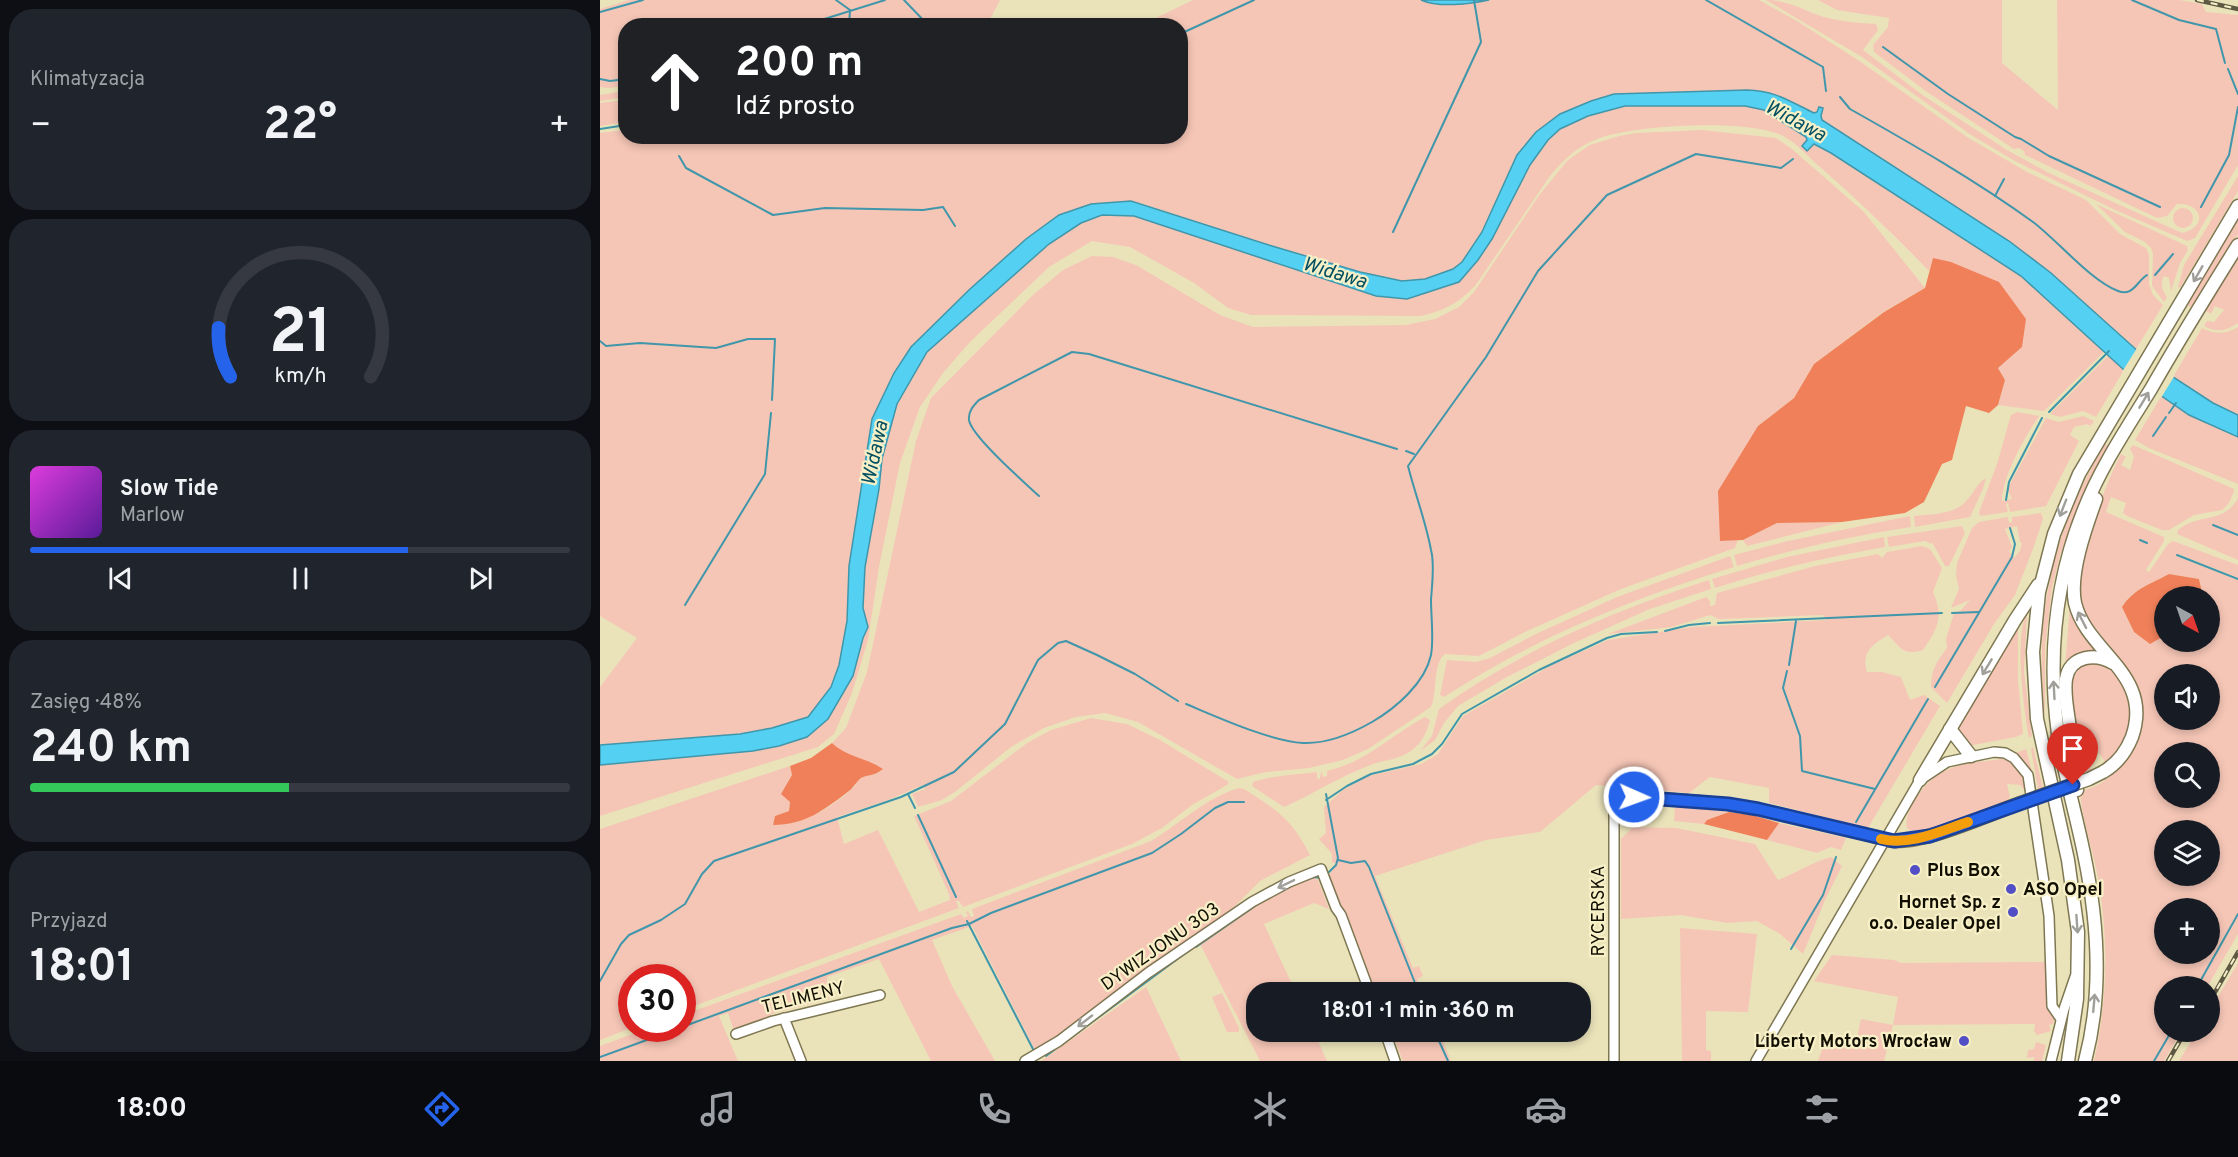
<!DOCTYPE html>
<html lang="pl">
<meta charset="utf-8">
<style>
body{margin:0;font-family:Overpass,sans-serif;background:#20242c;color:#f1f3f6;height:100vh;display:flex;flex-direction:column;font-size:22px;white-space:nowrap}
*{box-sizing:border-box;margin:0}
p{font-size:20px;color:#9ea1a6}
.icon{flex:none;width:33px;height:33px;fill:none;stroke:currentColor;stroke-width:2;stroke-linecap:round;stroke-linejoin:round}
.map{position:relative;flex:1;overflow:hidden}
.side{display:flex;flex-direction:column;gap:9px;padding:9px;background:#0d0f14;width:600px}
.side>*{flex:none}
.hud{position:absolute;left:18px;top:18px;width:570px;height:126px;border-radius:24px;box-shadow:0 3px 9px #0003;background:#202124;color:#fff;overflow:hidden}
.needle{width:39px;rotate:140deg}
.tools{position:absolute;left:1554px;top:586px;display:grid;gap:12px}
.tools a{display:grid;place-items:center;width:66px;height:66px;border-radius:50%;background:#171b24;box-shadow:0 3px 9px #0003;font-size:30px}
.speed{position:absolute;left:18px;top:964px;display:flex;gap:12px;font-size:30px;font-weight:700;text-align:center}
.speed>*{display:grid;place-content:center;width:78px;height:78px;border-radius:50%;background:#171b24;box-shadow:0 3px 9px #0003;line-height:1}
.speed .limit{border:9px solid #d22;background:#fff;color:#111}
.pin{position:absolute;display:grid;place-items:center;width:51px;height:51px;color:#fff;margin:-62px -26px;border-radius:50% 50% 50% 0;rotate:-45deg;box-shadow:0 0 6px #0007}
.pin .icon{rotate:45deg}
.me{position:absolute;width:66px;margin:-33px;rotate:92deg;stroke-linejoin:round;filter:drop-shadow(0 0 4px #0008)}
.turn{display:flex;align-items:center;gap:21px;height:126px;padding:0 18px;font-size:27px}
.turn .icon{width:78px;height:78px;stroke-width:2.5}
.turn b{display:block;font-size:42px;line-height:51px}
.big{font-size:45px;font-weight:700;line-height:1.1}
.side .card{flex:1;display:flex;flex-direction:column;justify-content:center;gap:9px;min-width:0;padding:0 21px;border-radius:24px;background:#20242c}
.side .dial{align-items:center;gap:0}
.dial svg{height:156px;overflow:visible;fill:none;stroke:#363941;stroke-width:7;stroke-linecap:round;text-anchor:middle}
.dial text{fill:#f1f3f6;stroke:none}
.song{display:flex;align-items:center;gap:18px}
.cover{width:72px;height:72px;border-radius:9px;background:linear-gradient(135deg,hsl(300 70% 55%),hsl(270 70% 35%))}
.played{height:6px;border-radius:3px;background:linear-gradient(90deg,#2563eb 70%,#363941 70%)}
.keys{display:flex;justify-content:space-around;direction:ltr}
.heat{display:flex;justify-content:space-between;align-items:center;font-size:33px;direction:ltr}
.charge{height:9px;border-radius:4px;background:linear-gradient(90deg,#34c759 48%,#363941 0)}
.trip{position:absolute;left:646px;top:982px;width:345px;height:60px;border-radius:24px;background:#171b24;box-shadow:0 3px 9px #0003;font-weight:700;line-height:60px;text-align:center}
.tab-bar{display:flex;height:96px;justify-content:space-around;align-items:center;background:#090b0e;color:#9ea1a6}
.tab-bar .icon{width:42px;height:42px}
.tab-bar .on{color:#2563eb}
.tab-bar b{font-size:27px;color:#f1f3f6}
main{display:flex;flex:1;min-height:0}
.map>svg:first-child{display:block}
.green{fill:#f5c6b6;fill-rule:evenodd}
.forest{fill:#f0805a}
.water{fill:#54d0f2;stroke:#4096aa;stroke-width:1.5}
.pier{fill:#eae3ba}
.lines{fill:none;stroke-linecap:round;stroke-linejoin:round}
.stream{stroke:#4096aa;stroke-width:2}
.minor-casing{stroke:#7e7752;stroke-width:12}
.secondary-casing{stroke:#7e7752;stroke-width:15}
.minor{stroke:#fff;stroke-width:9}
.secondary{stroke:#fff;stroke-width:12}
.rail-casing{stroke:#5c5842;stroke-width:4.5}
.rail{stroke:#f7f0c7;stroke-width:2;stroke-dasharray:7;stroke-linecap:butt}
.secondary-bridge-casing{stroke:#7e7752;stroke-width:15;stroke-linecap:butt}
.secondary-bridge{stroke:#fff;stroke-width:12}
.oneway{stroke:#a09f9a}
.route-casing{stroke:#184099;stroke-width:15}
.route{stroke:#2563eb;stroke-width:10}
.slow{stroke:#f59e0b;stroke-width:10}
.poi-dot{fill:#524ec5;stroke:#f7f0c7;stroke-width:2}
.labels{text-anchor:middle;stroke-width:4.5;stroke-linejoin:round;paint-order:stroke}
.poi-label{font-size:18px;font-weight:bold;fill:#110e02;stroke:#f7f0c7;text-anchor:start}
.street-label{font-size:18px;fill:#110e02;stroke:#f7f0c7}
.water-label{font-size:20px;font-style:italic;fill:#014f60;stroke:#f7f0c7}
</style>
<main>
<section class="side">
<div class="card"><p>Klimatyzacja</p>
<div class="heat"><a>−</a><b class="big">22°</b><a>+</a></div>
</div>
<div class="card dial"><svg viewBox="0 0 100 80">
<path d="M14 69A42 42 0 1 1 86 69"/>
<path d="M14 69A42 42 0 0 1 8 44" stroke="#2563eb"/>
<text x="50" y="56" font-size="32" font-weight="700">21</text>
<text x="50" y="72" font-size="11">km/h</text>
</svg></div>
<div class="card">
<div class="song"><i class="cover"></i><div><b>Slow Tide</b><p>Marlow</p></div></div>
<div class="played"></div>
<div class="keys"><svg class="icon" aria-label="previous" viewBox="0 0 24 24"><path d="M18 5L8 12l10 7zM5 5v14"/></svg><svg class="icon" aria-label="pause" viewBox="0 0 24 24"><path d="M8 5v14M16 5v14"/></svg><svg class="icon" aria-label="next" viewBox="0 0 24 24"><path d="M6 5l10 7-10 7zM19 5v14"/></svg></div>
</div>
<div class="card"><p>Zasięg · 48%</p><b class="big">240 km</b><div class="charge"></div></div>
<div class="card"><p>Przyjazd</p><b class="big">18:01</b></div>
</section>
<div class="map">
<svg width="1638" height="1061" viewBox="0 0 1638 1061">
<rect width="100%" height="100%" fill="#eae3ba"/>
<g class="green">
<path d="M 29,0 L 400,0 L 387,25 L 26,26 L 25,86 L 9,88 L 0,87 L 0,9 Z"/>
<path d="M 593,0 L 821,0 C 839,8 870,4 889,0 L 1159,0 L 1197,21 L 1258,60 L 1367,137 L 1427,172 L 1486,200 L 1520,234 L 1546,248 L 1549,255 L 1549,284 L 1553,295 L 1563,305 L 1535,351 L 1451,273 L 1409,241 L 1222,120 L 1217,112 L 1214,113 L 1147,90 L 1014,94 L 917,155 L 882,232 L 862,262 L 853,269 L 825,279 L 802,281 L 760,272 L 672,246 L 540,203 L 491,204 L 294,373 L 272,419 L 249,566 L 247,621 L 239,665 L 231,687 L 208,717 L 172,728 L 140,734 L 0,745 L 0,687 L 37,638 L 0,616 L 0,133 L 25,130 L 26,136 L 580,136 L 580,26 L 541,25 Z"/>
<path d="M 1166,0 C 1185,0 1198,7 1215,14 C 1235,21 1255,23 1276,24 L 1278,30 L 1263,50 L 1324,96 L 1407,150 L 1449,173 L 1582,233 C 1608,228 1603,202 1577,204 L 1567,216 L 1557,218 L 1425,155 L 1424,151 L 1419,148 L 1414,149 L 1327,92 L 1274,52 L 1273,45 L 1288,27 L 1289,18 L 1237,10 L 1218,0 L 1402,0 L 1402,63 L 1458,110 L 1457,0 L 1580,0 L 1602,4 L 1606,12 L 1638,15 L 1638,165 L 1595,238 L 1587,241 L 1513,209 L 1415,161 L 1371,135 L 1262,57 Z"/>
<path d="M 25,91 L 25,97 L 0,101 L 0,95 Z"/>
<path d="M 25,100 L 25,122 L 0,126 L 0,103 Z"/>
<path d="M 1025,106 L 1145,106 L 1164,110 L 1206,137 L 1207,151 L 1214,144 L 1231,153 L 1421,276 L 1504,352 L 1444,411 L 1398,405 L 1405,380 L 1398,368 L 1422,347 L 1333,259 L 1329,271 C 1294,235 1258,200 1220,167 C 1209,158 1198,144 1185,137 C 1152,118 1037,125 1000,138 C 979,145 964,159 950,176 L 875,286 C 857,304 846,310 821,316 L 651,315 L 628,308 L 594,283 L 530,247 L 492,241 L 449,267 L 370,342 L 343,373 L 320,407 L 300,463 L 279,567 L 268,640 L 252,693 L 234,734 L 218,747 L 0,816 L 0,765 L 153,751 L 179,746 L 207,737 L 228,719 L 242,695 L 268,627 L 263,608 L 265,567 L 279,489 L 282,459 L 297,404 L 327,352 L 449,244 L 481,223 L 502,215 L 533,216 L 776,296 L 831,292 L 860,282 L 902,220 L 908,204 L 930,165 L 948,140 L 960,129 L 988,116 Z"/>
<path d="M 1102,130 L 1176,138 L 1192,149 L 1264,212 L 1325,288 L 1283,312 L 1214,364 L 1194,398 L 1158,426 L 1120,541 L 1138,540 L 1135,548 L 1021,589 L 925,632 L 879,656 L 845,654 C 832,665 838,691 831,707 L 768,749 L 743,760 L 709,768 L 666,772 L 637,779 L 538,722 L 505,713 L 476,717 L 444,728 L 411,747 L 355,792 L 342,800 L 318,807 L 312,794 L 325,789 L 323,785 L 288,800 L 237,817 L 244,844 L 278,830 L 319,912 L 350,900 L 349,894 L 314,816 L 351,801 L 427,743 L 451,730 L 491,718 L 527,724 L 560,740 L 629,782 L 627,785 L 592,805 L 562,828 L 532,844 L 363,907 L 359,901 L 356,901 L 359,908 L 83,1010 L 82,978 L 32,978 L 31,1028 L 0,1040 L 0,829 L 190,766 L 192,775 L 182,793 L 190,802 L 189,811 L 175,816 L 173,824 C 200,827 232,807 252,789 C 255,786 258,780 261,778 C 268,774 273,777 282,770 C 271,760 266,762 254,758 C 245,755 239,749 232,743 L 246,728 L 267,672 L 316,441 L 331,398 L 433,295 L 463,270 L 492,256 L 513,257 L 536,265 L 620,315 L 653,327 L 806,325 L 835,319 L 859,307 L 874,292 L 940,194 L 967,161 L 975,155 L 990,145 L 1019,136 L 1036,133 Z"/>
<path d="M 1638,176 L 1638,191 L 1580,288 L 1578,287 L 1584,265 Z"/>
<path d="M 1496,204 L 1587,246 L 1588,250 L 1580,263 L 1571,291 L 1569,278 L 1564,276 C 1560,283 1562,291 1567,297 L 1564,302 L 1552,286 L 1553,254 L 1551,248 L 1545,242 L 1525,232 Z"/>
<circle cx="1583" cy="218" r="10"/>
<path d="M 1638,220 L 1638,234 L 1591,307 L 1587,305 Z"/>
<path d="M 1638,259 L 1638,323 C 1626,331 1617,333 1604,326 L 1607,321 L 1614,322 L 1624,310 L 1615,306 L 1611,314 L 1605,310 Z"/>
<path d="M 1638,327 L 1638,415 L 1613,403 L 1573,377 L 1602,328 C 1615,335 1626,334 1638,327 Z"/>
<path d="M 1509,355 L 1524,370 L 1496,417 L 1483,411 L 1460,417 L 1450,414 Z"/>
<path d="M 1562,395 L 1589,415 L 1638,437 L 1638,484 L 1549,448 L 1535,440 Z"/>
<path d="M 1417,412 L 1439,416 C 1425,436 1402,477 1402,501 L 1412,499 L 1408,490 L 1410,484 L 1446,418 L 1459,422 L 1483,416 L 1494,421 L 1491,426 L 1487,424 L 1474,427 L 1470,435 L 1479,441 L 1446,506 L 1410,512 L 1408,503 L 1406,504 L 1408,512 L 1380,516 L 1379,512 L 1397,464 L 1411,415 Z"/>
<path d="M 1505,444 L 1508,446 L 1485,491 L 1460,555 L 1452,588 L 1445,647 L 1445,717 C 1434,614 1452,533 1505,444 Z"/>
<path d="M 1533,445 L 1634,489 L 1634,491 L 1629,503 L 1622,510 L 1594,515 L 1569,530 L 1562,530 L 1527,516 L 1523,513 L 1526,503 L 1511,497 L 1506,512 L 1564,537 L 1564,541 L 1546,570 L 1549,572 L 1568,544 L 1573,541 L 1638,565 L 1638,578 L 1578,554 L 1577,556 L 1638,580 L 1638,934 L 1607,987 L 1564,987 L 1564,1032 L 1581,1032 L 1564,1061 L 1494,1061 C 1508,1000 1509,935 1497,873 C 1492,846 1482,819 1480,792 C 1490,788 1500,785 1508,778 C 1536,755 1550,717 1536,684 C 1527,664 1486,634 1482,615 C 1480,606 1476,593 1478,584 C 1481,550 1505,485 1521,454 L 1526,457 L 1521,465 L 1530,470 L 1534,457 L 1530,449 ZM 1569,574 L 1599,579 L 1603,597 L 1610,597 L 1610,642 L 1564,642 L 1564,636 L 1549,643 L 1534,632 L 1522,606 C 1533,589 1551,584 1569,574 ZM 1564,675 L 1610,675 L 1610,720 L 1564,720 ZM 1564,753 L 1610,753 L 1610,798 L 1564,798 ZM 1564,831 L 1610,831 L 1610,876 L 1564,876 ZM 1564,909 L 1610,909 L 1610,954 L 1564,954 Z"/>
<path d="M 1386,478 L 1383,489 L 1370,517 L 1315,527 L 1314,516 C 1332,514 1355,515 1367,500 C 1374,493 1377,483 1386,478 Z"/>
<path d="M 1638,498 L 1638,560 L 1577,534 L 1578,530 C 1600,512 1623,525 1638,498 Z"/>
<path d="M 1441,513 L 1443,519 L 1433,549 L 1415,595 L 1394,624 L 1347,703 L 1331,687 C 1331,670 1337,661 1347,648 L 1346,639 L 1354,613 L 1361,610 L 1370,600 L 1351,608 L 1359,589 L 1356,576 L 1357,563 L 1372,528 L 1379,522 L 1408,517 L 1409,523 L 1412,522 L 1412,517 ZM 1417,526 L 1420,542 L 1422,543 L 1420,551 L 1414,558 L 1409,551 L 1412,547 L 1405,529 Z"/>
<path d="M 1310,516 L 1311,527 C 1251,536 1194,549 1137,566 L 1134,555 L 1188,541 Z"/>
<path d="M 1242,522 L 1147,546 L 1143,540 L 1177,523 Z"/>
<path d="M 1362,526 L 1365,533 L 1349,566 L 1345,566 L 1332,542 L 1331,544 L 1325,541 L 1289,547 L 1287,537 Z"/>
<path d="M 1284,537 L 1285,547 C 1227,557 1171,570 1115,588 L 1112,579 L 1187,557 Z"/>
<path d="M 1322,546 L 1330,549 L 1342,568 L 1333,592 C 1344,617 1338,628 1323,650 C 1303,656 1301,648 1288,635 C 1272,645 1261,652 1267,672 L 1282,672 L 1301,677 L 1310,700 L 1324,695 L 1340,706 L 1268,828 L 1169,803 L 1169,788 L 1110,777 L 1089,793 L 996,785 L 940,832 L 886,840 L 775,876 L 813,968 L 819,966 L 823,976 L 817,979 L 823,993 L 775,993 L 745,912 L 735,900 L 727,878 L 737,863 L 732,863 L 732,854 L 719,839 L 726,833 L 724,807 L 743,790 L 769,776 L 821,764 L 838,754 L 863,716 L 952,665 L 1008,640 L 1092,627 L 1226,620 L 1223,615 L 1119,619 L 1110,615 L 1072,627 L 1008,634 L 1106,597 L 1110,601 L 1110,606 L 1115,605 L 1117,593 L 1215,566 L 1278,554 L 1282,558 L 1287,552 Z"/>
<path d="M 1130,556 L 1134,567 C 1033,598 932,639 844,697 L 840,695 L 847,660 L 876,662 L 890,658 L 936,634 L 1017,597 Z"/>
<path d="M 1109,580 L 1111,589 L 1050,609 L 976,642 L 907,677 L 858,706 L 844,723 L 835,740 L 820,751 L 832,736 L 839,709 C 920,651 1014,610 1109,580 Z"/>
<path d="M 1470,605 L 1500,652 L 1465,667 Z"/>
<path d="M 1427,613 L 1424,672 L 1432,736 L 1429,738 C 1424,709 1414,637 1427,613 Z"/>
<path d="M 1418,626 L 1418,680 L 1423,734 L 1416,737 L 1368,746 L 1359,734 L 1360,724 Z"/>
<path d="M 1495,660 C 1501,663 1508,665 1512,669 C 1541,694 1532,740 1506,763 L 1496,749 L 1489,760 L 1491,770 L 1478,775 L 1470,678 L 1476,668 Z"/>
<path d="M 825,717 L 830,720 C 827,732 822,743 811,751 C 798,760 782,760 768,766 C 739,777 713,794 684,807 L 652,786 L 653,782 C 674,775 695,775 717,772 L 717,778 L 720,779 L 721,772 L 722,772 L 723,777 L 727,776 L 727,771 C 770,760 788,737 825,717 Z"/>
<path d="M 1433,747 L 1443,788 L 1438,789 L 1431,749 Z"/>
<path d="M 1426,749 L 1432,771 L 1431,772 L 1416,753 Z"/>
<path d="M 1402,759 C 1420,763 1424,777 1427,793 L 1420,785 L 1407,784 L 1410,797 L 1404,804 L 1323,832 L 1313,833 L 1307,828 C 1305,819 1309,810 1314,802 C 1336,764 1362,764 1402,759 Z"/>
<path d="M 639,788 L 644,789 C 677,810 692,819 710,855 L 660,881 L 634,907 L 605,930 L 561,958 L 459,1037 L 435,1050 L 372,926 L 332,940 L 352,986 L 395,1061 L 331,1061 L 279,959 L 227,977 L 229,999 L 171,1014 L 172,1018 L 134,1031 L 128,1013 L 119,1016 L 138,1061 L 0,1061 L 0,1046 L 46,1029 L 82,1029 L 83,1015 L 361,914 L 364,918 L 368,916 L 366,912 L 368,911 L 371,917 L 374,916 L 372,909 L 551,841 C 581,823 605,798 639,788 Z"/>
<path d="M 1075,806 L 1129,812 L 1107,820 L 1104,824 L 1074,821 Z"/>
<path d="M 1179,823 L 1246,838 L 1241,850 L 1231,847 L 1217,853 L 1167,840 Z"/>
<path d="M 1033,827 L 1076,828 L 1155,844 L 1178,880 C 1196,873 1212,862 1231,857 L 1242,866 L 1225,900 L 1203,954 L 1180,934 L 1157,921 L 1127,923 L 1081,915 L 1021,919 L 1021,839 Z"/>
<path d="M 714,876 L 718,880 L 729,909 L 714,903 L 664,924 L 696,993 L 657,993 L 657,1032 L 714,1032 L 727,1061 L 660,1061 L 599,942 L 665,897 Z"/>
<path d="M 1080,928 L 1157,934 L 1148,1012 L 1106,1011 L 1106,1050 L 1111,1051 L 1111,1061 L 1082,1061 Z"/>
<path d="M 1232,955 L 1294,960 L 1301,963 L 1447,962 L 1455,1018 L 1453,1024 L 1449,1025 L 1451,1031 L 1437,1035 L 1434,1031 L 1435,1024 L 1293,1025 L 1284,1061 L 1218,1061 L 1226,1038 L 1252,1042 L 1253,1038 L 1257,1038 L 1261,1019 L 1293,1025 L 1298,997 L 1214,981 Z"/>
<path d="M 1638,963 L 1638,1061 L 1579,1061 L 1597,1032 L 1610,1032 L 1610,1010 Z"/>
<path d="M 546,987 L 581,1061 L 441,1061 Z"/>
<path d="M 622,993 L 639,1028 L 639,1032 L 627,1032 L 612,997 Z"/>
<path d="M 791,1032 L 839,1032 L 851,1061 L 803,1061 Z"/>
<path d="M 1436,1042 L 1446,1045 L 1442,1061 L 1434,1061 L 1434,1057 L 1427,1058 L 1428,1050 L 1434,1049 Z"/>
</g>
<g class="forest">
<path d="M 1333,258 L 1351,262 L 1399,282 L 1426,319 L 1422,347 L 1398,368 L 1405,380 L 1398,405 L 1389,413 L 1366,406 L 1352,460 L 1342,464 L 1324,502 L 1305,513 L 1242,522 L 1177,523 L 1143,540 L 1120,541 L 1118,491 L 1158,426 L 1194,398 L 1214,364 L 1284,312 L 1325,288 Z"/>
<path d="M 1569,574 L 1599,579 L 1603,597 L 1564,597 L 1564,636 L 1550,644 L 1534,632 L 1522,607 C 1533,589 1551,584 1569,574 Z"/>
<path d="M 232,743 C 248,758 265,757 283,769 C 273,777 269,774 261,778 C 257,781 253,788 249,791 C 224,810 205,825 173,825 L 175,816 L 189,811 L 190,802 L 181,794 L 192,775 L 190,766 L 211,758 Z"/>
<path d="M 1129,812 L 1152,815 L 1179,823 L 1167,840 L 1104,824 L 1107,820 Z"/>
</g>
<g class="water">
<path d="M 821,0 L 889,0 C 870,4 839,8 821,0 Z"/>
<path d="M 1147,90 C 1176,91 1189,101 1214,113 L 1217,112 L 1219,107 L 1223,108 L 1221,116 L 1222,120 L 1409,241 L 1451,273 L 1550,362 L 1613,403 L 1638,415 L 1638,437 L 1589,415 L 1524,370 L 1421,276 L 1231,153 L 1214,144 L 1207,151 L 1202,146 L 1207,140 L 1206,137 L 1164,110 L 1145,106 L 1025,106 L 988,116 L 960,129 L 948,140 L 930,165 L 892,239 L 878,260 L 859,282 L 807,299 L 776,296 L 534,216 L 502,215 L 481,223 L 449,244 L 327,352 L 297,404 L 282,459 L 279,489 L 265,567 L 263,608 L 268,627 L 263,638 L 253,676 L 228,719 L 207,737 L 179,746 L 153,751 L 0,765 L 0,745 L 140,734 L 172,728 L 208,717 L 231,687 L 239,665 L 247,621 L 249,566 L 272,419 L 294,373 L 311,347 L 370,289 L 426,239 L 459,215 L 491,204 L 531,201 L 672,246 L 760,272 L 802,281 L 825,279 L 853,269 L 862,262 L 882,232 L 917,155 L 936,132 L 960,114 L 991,101 L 1014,94 Z"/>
</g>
<path class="pier" d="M 1537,348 L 1575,375 L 1561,398 L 1522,372 Z"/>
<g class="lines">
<g class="stream">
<path d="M 236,0 L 250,10"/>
<path d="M 304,0 L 329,26"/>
<path d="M 1106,0 L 1223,67 L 1226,91"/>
<path d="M 1532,0 L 1579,20 L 1616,29 L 1625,63"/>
<path d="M 0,12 L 43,0"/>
<path d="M 202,26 L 285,0"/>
<path d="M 249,26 L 250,10"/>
<path d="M 580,34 L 654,0"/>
<path d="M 1283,47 L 1348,94 L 1415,137 L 1421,139 L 1449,156 L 1560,207"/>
<path d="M 1628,69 L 1638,94"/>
<path d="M 0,79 L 10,81 L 26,79"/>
<path d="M 1240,97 L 1250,109 C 1312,144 1375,180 1433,222 C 1457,240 1491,281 1518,291 C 1533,297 1537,281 1547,275"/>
<path d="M 0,129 L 26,125"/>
<path d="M 79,156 L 86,168 L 173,215 L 225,208 L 323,210 L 343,207 L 355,226"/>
<path d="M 1395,196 L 1404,179"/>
<path d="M 1601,207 L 1629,155 L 1638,107"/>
<path d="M 793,232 L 881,42 L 874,0"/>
<path d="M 1555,275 L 1573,254"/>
<path d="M 0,341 L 6,346 L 40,343 L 116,348 L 148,339 L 175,339 L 172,400"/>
<path d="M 1449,412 L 1509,351"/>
<path d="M 1569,413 L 1576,403"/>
<path d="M 1553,436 L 1566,417"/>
<path d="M 806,451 L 814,454"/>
<path d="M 439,496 C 425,483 371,436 369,420 C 368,412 373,406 379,400 L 472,352 L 489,354 L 797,449"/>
<path d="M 1406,500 L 1409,482 L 1442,418"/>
<path d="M 1613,525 L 1638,535"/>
<path d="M 1540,540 L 1547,543"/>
<path d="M 1577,555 L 1638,579"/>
<path d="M 85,605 L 165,474 L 171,413"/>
<path d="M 1352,613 L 1379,612"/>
<path d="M 1118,623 L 1342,613"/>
<path d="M 1065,631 L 1089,625 L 1110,623"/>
<path d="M 1189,665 L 1196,621"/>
<path d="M 1187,671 L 1183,688 L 1200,736 L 1202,771 L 1275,789"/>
<path d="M 1335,687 L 1412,557 L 1415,544 L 1410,528"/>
<path d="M 586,704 C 617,717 670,741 703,743 C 727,744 751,734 772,722 C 796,708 825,683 831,655 C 834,638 831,617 831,600 C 832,584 835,565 831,550 C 826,522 815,494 808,466 L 886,357 L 938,271 L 1007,195 L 1096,154 L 1181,168 L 1193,159"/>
<path d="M 308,794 L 315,808"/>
<path d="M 726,794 L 738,858 L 736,865 L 728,873"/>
<path d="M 726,800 L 747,786 L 771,774 L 813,764 L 832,754 L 842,744 L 862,714 L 939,670 L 1007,638 L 1021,634 L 1057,632"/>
<path d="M 318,815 L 356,897"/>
<path d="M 1256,822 L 1328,699"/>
<path d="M 738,860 L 751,863 L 765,861 L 769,867 L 819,993"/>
<path d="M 709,878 L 715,877 L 720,878"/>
<path d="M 367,921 L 434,1051"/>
<path d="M 596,947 L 655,906"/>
<path d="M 1191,949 L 1223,895 L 1236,857"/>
<path d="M 0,981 L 21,944 L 29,935 L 61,920 L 85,904 L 102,874 L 114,861 L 301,797 L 354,772 L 405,724 L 438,660 L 458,643 L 466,641 L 497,655 L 535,674 L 578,701"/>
<path d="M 1597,987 L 1638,914"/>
<path d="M 82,1027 L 352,928 L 369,924 L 391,913 L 552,853 L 581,834 L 615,808 L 628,802 L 644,802"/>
<path d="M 835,1032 L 848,1061"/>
<path d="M 446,1056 L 591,949"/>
<path d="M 0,1057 L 77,1029"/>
<path d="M 1554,1061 L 1571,1032"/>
</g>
<g class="minor-casing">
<g id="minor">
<path d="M 184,1018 L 201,1061"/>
<path d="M 785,1032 L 795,1061"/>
<path d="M 136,1034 L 173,1021 L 280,995"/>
<path d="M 425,1061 L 459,1041 L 548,973 L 652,902 L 689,882 L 721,869 L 736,908 L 741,915 L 770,993"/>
<path d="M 1014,1061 L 1014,797 C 1061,797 1109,800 1155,808 C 1199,816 1242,830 1285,840"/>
<path d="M 1156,1061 L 1320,780 L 1347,762 L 1394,752 L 1405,753 L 1414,758 L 1428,775 L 1449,916 L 1452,1006 L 1461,1019"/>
<path d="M 1451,1061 L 1464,1009 L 1475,977"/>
</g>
</g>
<g class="secondary-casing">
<g id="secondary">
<path d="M 1496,499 C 1486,527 1469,573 1475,603 C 1487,653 1554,674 1532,737 C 1526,752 1517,764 1503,772"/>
<path d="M 1350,729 L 1371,756"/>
<path d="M 1320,780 L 1415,620 L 1438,585"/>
<path d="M 1477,790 C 1473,767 1471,744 1469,721 C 1467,708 1464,692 1466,679 C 1470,655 1496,653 1513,663"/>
<path d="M 1285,840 C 1319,847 1384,816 1418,804"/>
<path d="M 1468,1061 L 1477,999 L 1478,932 L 1468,860 L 1437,719 L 1433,652 L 1439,592 L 1454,534 L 1479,474 L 1638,206"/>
<path d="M 1485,1061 C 1503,994 1498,921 1484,854 C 1476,814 1464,775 1458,734 C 1448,659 1455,582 1483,512 C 1500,468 1527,428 1551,389 C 1579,340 1608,293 1638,245"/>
</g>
</g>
<use href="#minor" class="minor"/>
<use href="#secondary" class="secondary"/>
<g class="rail-casing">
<g id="rail">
<path d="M 1597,0 L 1638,9"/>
<path d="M 1610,1001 L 1638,952"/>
<path d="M 1568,1061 L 1585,1032"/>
</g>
</g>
<use href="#rail" class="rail"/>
<g class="secondary-bridge-casing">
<path id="secondary-bridge" d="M 1418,804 L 1489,779 L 1503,772"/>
</g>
<use href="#secondary-bridge" class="secondary-bridge"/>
</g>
<defs><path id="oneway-shaft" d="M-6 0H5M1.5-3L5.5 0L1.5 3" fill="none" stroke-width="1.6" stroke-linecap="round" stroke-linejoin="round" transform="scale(1.5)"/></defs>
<g class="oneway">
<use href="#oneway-shaft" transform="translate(1598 274) rotate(120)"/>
<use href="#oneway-shaft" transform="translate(1544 400) rotate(-59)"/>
<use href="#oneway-shaft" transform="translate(1463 508) rotate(111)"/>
<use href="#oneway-shaft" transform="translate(1482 620) rotate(-117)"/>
<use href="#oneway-shaft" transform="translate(1387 667) rotate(121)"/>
<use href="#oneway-shaft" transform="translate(1454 690) rotate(-93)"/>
<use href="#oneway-shaft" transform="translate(686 884) rotate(154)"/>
<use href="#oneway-shaft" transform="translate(1477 924) rotate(86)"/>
<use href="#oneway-shaft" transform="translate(1494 1003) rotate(-85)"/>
<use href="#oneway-shaft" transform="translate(485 1021) rotate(142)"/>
</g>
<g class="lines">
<g class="route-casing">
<path id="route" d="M 1034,797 L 1128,804 L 1158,809 L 1294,841 L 1330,836 L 1473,785"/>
</g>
<use href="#route" class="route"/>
<path class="slow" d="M 1281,839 C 1310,846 1341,831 1368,822"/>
</g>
<g class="poi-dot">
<circle cx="1315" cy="870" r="6"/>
<circle cx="1411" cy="889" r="6"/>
<circle cx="1413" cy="912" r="6"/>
<circle cx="1364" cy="1041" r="6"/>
</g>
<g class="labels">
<g class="poi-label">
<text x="1327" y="876">Plus Box</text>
<text x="1423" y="895">ASO Opel</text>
<text x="1401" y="908" text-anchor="end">Hornet Sp. z<tspan x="1401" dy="21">o.o. Dealer Opel</tspan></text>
<text x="1352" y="1047" text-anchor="end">Liberty Motors Wrocław</text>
</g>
<g class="street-label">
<text transform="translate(998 911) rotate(-90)" y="6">RYCERSKA</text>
<text transform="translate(560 946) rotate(-35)" y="6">DYWIZJONU 303</text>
<text transform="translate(203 997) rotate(-14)" y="6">TELIMENY</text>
</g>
<g class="water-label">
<text transform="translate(1196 120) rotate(28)" y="7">Widawa</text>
<text transform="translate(735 272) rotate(17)" y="7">Widawa</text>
<text transform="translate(274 453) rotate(-78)" y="7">Widawa</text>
</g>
</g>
</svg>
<div class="tools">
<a><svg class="needle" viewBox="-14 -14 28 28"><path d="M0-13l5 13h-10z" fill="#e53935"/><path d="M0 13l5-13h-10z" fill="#9ea1a6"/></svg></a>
<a><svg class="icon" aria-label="sound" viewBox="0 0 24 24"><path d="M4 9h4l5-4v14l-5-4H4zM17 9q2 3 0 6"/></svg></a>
<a><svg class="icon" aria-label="search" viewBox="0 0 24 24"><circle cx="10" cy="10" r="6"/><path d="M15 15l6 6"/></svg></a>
<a><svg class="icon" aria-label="layers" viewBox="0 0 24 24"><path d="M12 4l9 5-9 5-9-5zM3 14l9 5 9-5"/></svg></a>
<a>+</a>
<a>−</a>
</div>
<div class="speed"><div class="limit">30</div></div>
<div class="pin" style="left:1473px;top:785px;background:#d93025"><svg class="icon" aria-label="arrive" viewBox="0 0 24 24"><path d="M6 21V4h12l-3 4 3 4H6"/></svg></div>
<svg class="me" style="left:1034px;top:797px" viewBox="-20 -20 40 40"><circle r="17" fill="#2563eb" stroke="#fff" stroke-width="3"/><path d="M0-11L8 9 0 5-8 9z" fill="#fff"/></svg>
<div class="trip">18:01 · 1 min · 360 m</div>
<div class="hud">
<div class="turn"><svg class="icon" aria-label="ahead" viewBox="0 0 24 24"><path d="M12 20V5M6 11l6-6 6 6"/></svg><div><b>200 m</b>Idź prosto</div></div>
</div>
</div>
</main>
<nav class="tab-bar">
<b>18:00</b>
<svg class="icon on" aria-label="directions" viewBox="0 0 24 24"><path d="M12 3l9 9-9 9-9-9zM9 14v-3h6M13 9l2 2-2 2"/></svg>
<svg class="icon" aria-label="music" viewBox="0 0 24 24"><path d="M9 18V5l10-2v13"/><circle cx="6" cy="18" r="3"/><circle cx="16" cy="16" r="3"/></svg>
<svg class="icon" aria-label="phone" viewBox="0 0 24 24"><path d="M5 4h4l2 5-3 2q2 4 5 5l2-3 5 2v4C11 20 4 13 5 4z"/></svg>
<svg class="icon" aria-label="climate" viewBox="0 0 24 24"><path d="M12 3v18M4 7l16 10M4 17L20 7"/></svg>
<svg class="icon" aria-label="car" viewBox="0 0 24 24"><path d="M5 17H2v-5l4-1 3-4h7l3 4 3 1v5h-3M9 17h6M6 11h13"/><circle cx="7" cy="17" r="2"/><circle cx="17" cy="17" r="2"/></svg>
<svg class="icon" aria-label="filters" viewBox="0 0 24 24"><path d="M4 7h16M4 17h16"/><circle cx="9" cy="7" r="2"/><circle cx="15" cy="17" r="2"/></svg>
<b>22°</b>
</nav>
